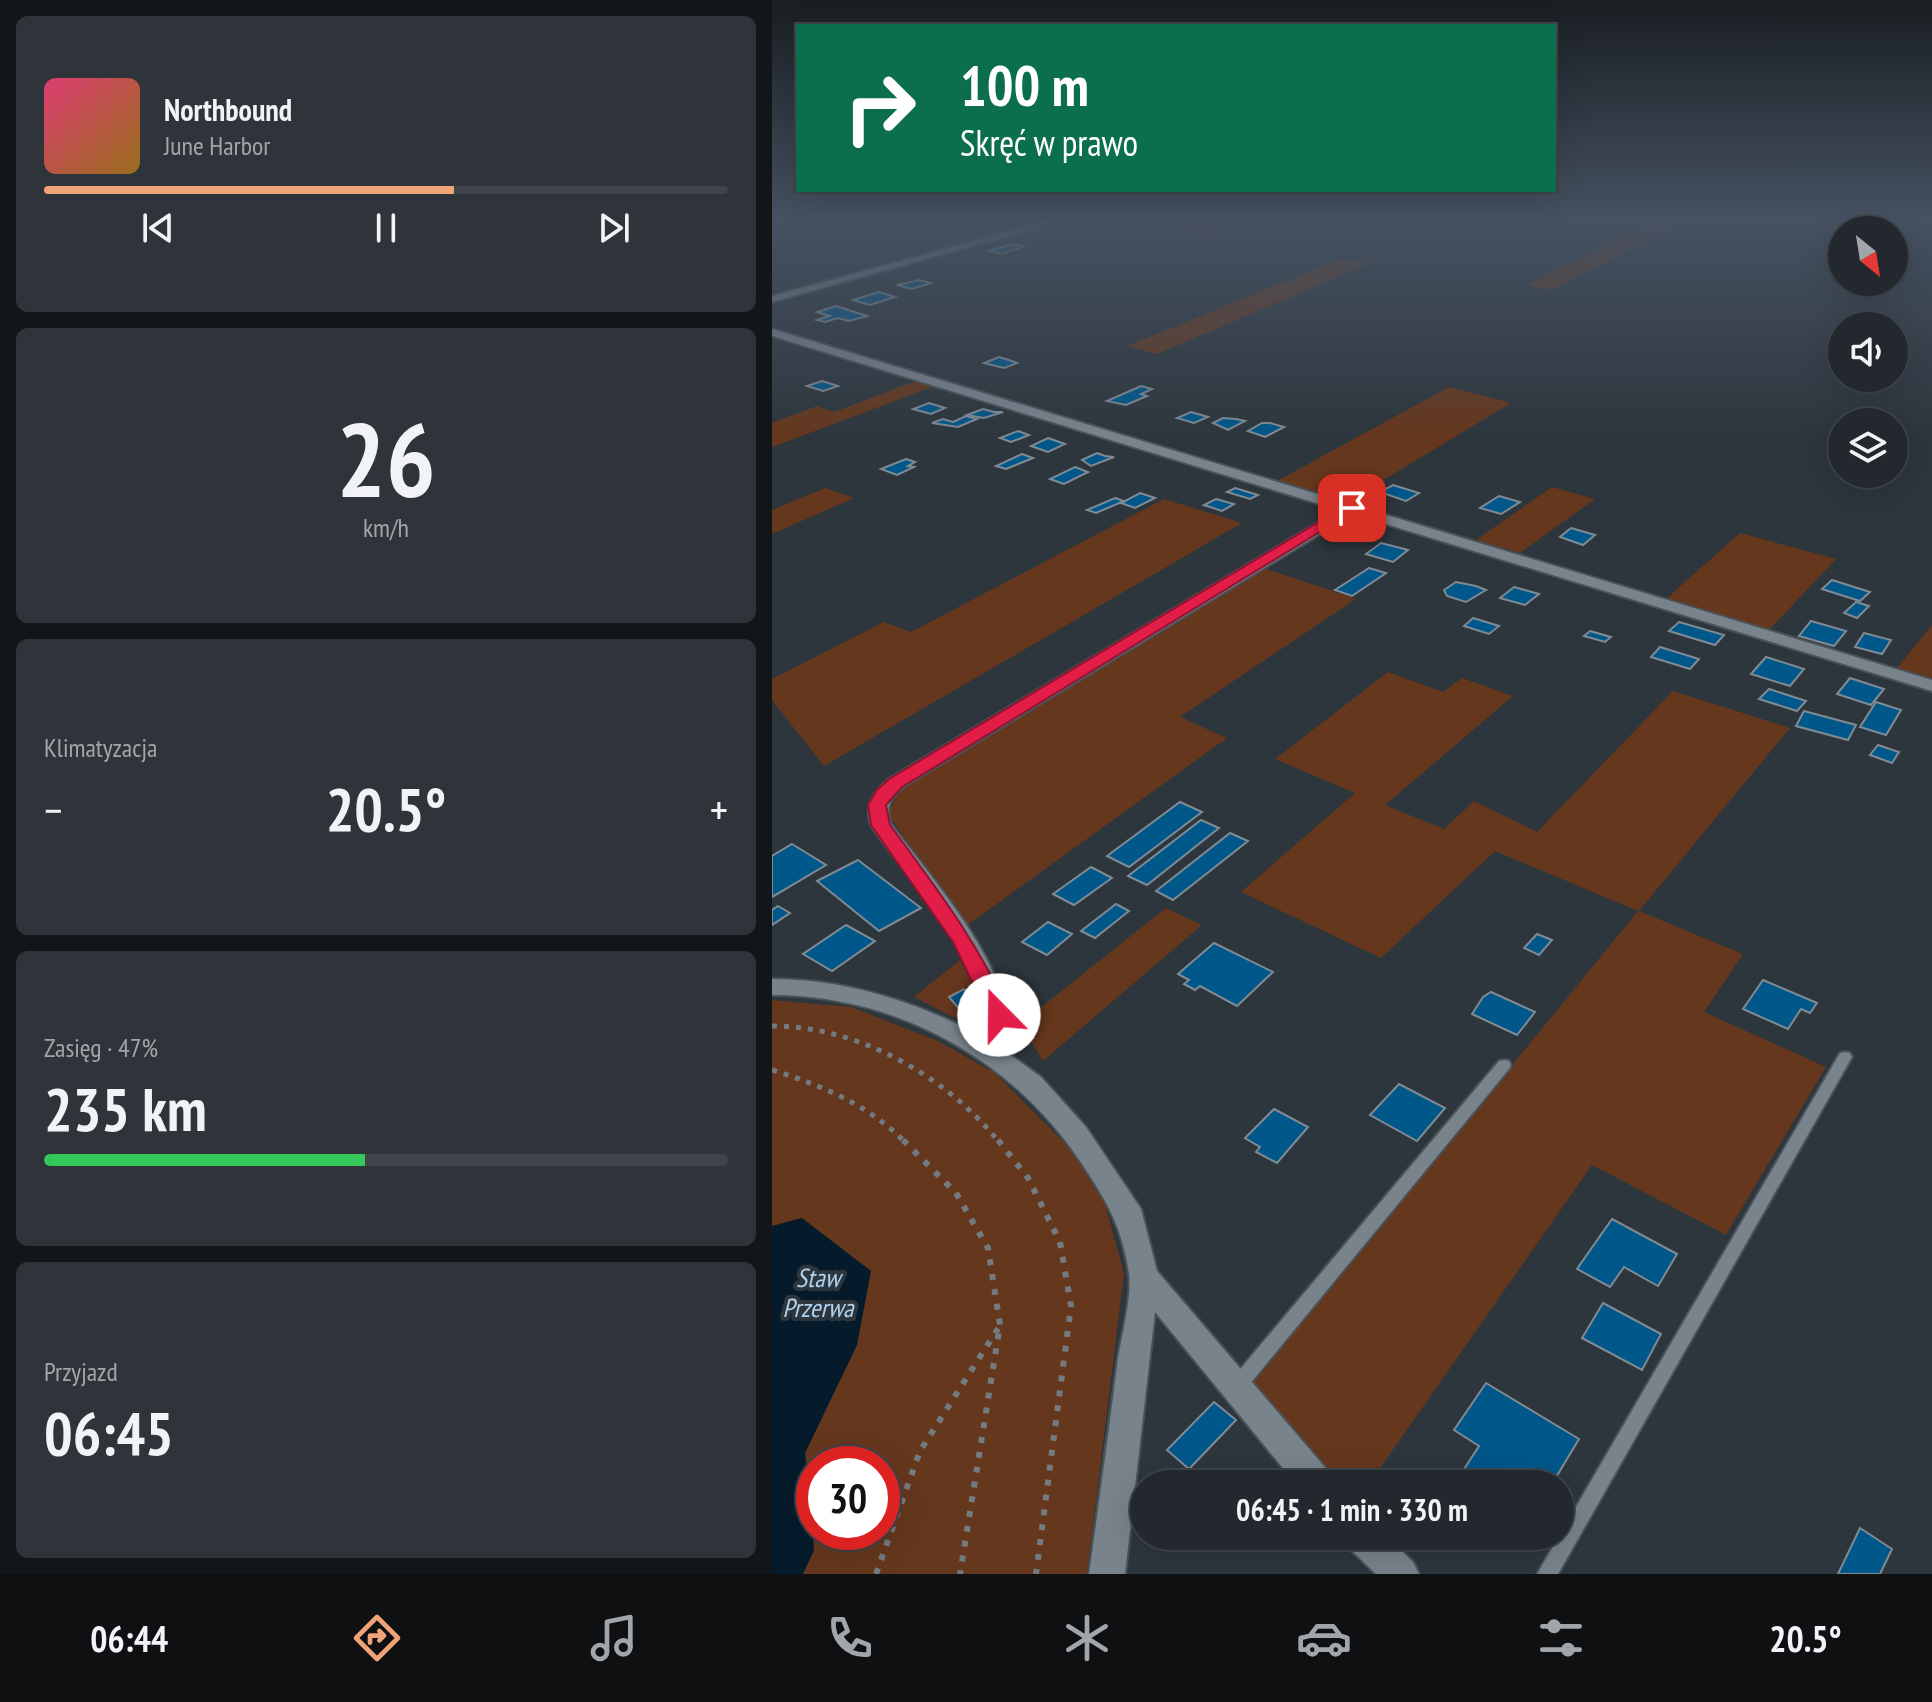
<!DOCTYPE html>
<html lang="pl">
<meta charset="utf-8">
<style>
body{margin:0;font-family:"PT Sans Narrow",sans-serif;background:#2e343a;color:#f1f3f6;height:100vh;display:flex;flex-direction:column;font-size:30px;white-space:nowrap}
*{box-sizing:border-box;margin:0}
p{font-size:26px;color:#a2a6aa}
.icon{flex:none;width:44px;height:44px;fill:none;stroke:currentColor;stroke-width:2;stroke-linecap:round;stroke-linejoin:round}
.map{position:relative;flex:1;overflow:hidden}
.side{display:flex;flex-direction:column;gap:16px;padding:16px;background:#131619;width:772px}
.side>*{flex:none}
.hud{position:absolute;left:24px;top:24px;width:760px;height:168px;border-radius:0px;box-shadow:0 8px 32px #0002,0 0 0 2px #3f444a;background:#0b6e4f;color:#fff;overflow:hidden}
.needle{width:52px;rotate:150deg}
.controls{position:absolute;left:1056px;top:216px;display:grid;gap:16px}
.controls a{display:grid;place-items:center;width:80px;height:80px;border-radius:50%;background:#22282e;box-shadow:0 8px 32px #0002,0 0 0 2px #3f444a;font-size:40px}
.speed{position:absolute;left:24px;top:1446px;display:flex;gap:16px;font-size:40px;font-weight:700;text-align:center}
.speed>*{display:grid;place-content:center;width:104px;height:104px;border-radius:50%;background:#22282e;box-shadow:0 8px 32px #0002,0 0 0 2px #3f444a;line-height:1}
.speed .limit{border:12px solid #d22;background:#fff;color:#111}
.pin{position:absolute;display:grid;place-items:center;width:68px;height:68px;color:#fff;margin:-34px;border-radius:16px;box-shadow:0 4px 12px #0006}
.me{position:absolute;width:88px;margin:-44px;rotate:338deg;stroke-linejoin:round;filter:drop-shadow(0 0 6px #0008)}
.turn{display:flex;align-items:center;gap:28px;height:168px;padding:0 32px;font-size:36px}
.turn .icon{width:104px;height:104px;stroke-width:2.5}
.turn b{display:block;font-size:56px;line-height:68px}
.big{font-size:60px;font-weight:800;line-height:1.1}
.side .widget{flex:1;display:flex;flex-direction:column;justify-content:center;gap:12px;min-width:0;padding:0 28px;border-radius:12px;background:#2e343a}
.side .dial{align-items:center;gap:0}
.dial b{font-size:104px;line-height:1}
.song{display:flex;align-items:center;gap:24px}
.cover{width:96px;height:96px;border-radius:12px;background:linear-gradient(135deg,hsl(340 70% 55%),hsl(40 70% 35%))}
.played{height:8px;border-radius:4px;background:linear-gradient(90deg,#f0a279 60%,#3f444a 60%)}
.keys{display:flex;justify-content:space-around;direction:ltr}
.heat{display:flex;justify-content:space-between;align-items:center;font-size:44px;direction:ltr}
.charge{height:12px;border-radius:6px;background:linear-gradient(90deg,#34c759 47%,#3f444a 0)}
.trip{position:absolute;left:358px;top:1470px;width:444px;height:80px;border-radius:40px;background:#22282e;box-shadow:0 8px 32px #0002,0 0 0 2px #3f444a;font-weight:800;line-height:80px;text-align:center}
.menu{display:flex;height:128px;justify-content:space-around;align-items:center;background:#0e1012;color:#a2a6aa}
.menu .icon{width:56px;height:56px}
.menu .current{color:#f0a279}
.menu b{font-size:36px;color:#f1f3f6}
main{display:flex;flex:1;min-height:0}
.map>svg:first-child{display:block}
.green{fill:#65371d;fill-rule:evenodd}
.water{fill:#051b2c}
.building{fill:#00578a;stroke:#808a93;stroke-width:2}
.lines{fill:none;stroke-linecap:round;stroke-linejoin:round}
.service-casing{stroke:#4a5157;stroke-width:4}
.minor-casing{stroke:#4a5157;stroke-width:4}
.path-far1{stroke:#737a80;stroke-width:5;stroke-dasharray:5 7;stroke-linecap:butt}
.path{stroke:#737a80;stroke-width:6;stroke-dasharray:6 9;stroke-linecap:butt}
.service{fill:#79838c;fill-rule:evenodd}
.minor{fill:#79838c;fill-rule:evenodd}
.route{fill:#e11d48;stroke:#92132f;stroke-width:2}
.labels{text-anchor:middle;stroke-width:8;stroke-linejoin:round;paint-order:stroke}
.near-water-label{font-size:26px;font-style:italic;fill:#aed1ee;stroke:#2d363d}
</style>
<main>
<section class="side">
<div class="widget">
<div class="song"><i class="cover"></i><div><b>Northbound</b><p>June Harbor</p></div></div>
<div class="played"></div>
<div class="keys"><svg class="icon" aria-label="previous" viewBox="0 0 24 24"><path d="M18 5L8 12l10 7zM5 5v14"/></svg><svg class="icon" aria-label="pause" viewBox="0 0 24 24"><path d="M8 5v14M16 5v14"/></svg><svg class="icon" aria-label="next" viewBox="0 0 24 24"><path d="M6 5l10 7-10 7zM19 5v14"/></svg></div>
</div>
<div class="widget dial"><b>26</b><p>km/h</p></div>
<div class="widget"><p>Klimatyzacja</p>
<div class="heat"><a>−</a><b class="big">20.5°</b><a>+</a></div>
</div>
<div class="widget"><p>Zasięg · 47%</p><b class="big">235 km</b><div class="charge"></div></div>
<div class="widget"><p>Przyjazd</p><b class="big">06:45</b></div>
</section>
<div class="map">
<svg width="1160" height="1574" viewBox="0 0 1160 1574">
<rect width="100%" height="100%" fill="#2d363d"/>
<g class="green">
<path d="M 350,219 L 486,219 L 435,237 Z"/>
<path d="M 885,219 L 917,219 L 780,290 L 754,285 Z"/>
<path d="M 571,258 L 599,263 L 385,354 L 355,346 Z"/>
<path d="M 146,380 L 163,386 L 0,447 L 0,423 L 45,406 L 62,412 Z"/>
<path d="M 677,387 L 739,403 L 575,502 L 505,481 Z"/>
<path d="M 780,487 L 823,499 L 748,553 L 704,540 Z"/>
<path d="M 53,488 L 82,498 L 0,534 L 0,510 Z"/>
<path d="M 392,499 L 470,523 L 52,766 L 0,700 L 0,679 L 112,622 L 139,632 Z"/>
<path d="M 968,533 L 1064,559 L 997,630 L 895,598 Z"/>
<path d="M 491,568 L 584,599 L 408,717 L 455,738 L 194,926 L 116,814 L 129,787 Z"/>
<path d="M 1160,625 L 1160,679 L 1125,668 Z"/>
<path d="M 616,672 L 671,692 L 690,678 L 741,696 L 613,805 L 672,829 L 702,801 L 765,832 L 901,691 L 1018,728 L 867,911 L 971,954 L 932,1012 L 1054,1067 L 954,1235 L 820,1165 L 597,1484 L 560,1484 L 478,1386 L 866,911 L 723,851 L 609,958 L 469,892 L 583,793 L 503,759 Z"/>
<path d="M 394,908 L 430,925 L 271,1061 L 248,1024 Z"/>
<path d="M 188,960 L 213,1011 L 208,1019 L 195,1024 L 142,997 Z"/>
<path d="M 0,1000 L 79,1007 L 166,1041 L 223,1073 L 298,1148 L 333,1204 L 352,1273 L 315,1574 L 31,1574 L 42,1550 L 33,1453 L 85,1345 L 30,1218 L 0,1226 ZM 42,1464 L 110,1464 L 110,1532 L 42,1532 Z"/>
</g>
<path class="water" d="M 30,1218 L 99,1271 L 85,1345 L 33,1453 L 42,1550 L 31,1574 L 0,1574 L 0,1226 Z"/>
<g class="building">
<path d="M 241,244 L 253,246 L 230,254 L 217,251 Z"/>
<path d="M 147,280 L 159,283 L 140,289 L 125,285 Z"/>
<path d="M 107,292 L 123,297 L 98,305 L 81,300 Z"/>
<path d="M 64,306 L 95,316 L 77,321 L 66,318 L 53,322 L 45,320 L 58,316 L 45,312 Z"/>
<path d="M 227,357 L 240,361 L 245,363 L 232,368 L 212,363 Z"/>
<path d="M 50,381 L 66,386 L 51,391 L 35,386 Z"/>
<path d="M 369,386 L 380,389 L 369,394 L 375,396 L 354,405 L 335,401 Z"/>
<path d="M 157,403 L 173,408 L 159,414 L 141,409 Z"/>
<path d="M 211,409 L 222,412 L 231,412 L 212,418 L 195,415 Z"/>
<path d="M 419,412 L 436,417 L 422,423 L 405,418 Z"/>
<path d="M 194,416 L 205,419 L 186,427 L 160,423 L 171,419 L 181,422 Z"/>
<path d="M 451,418 L 464,419 L 473,421 L 456,430 L 441,423 Z"/>
<path d="M 490,423 L 498,423 L 512,427 L 493,437 L 476,431 Z"/>
<path d="M 246,431 L 257,435 L 239,442 L 228,438 Z"/>
<path d="M 276,438 L 293,444 L 276,452 L 259,446 Z"/>
<path d="M 325,453 L 333,456 L 342,457 L 319,466 L 310,460 Z"/>
<path d="M 250,454 L 261,458 L 234,469 L 224,466 Z"/>
<path d="M 134,459 L 143,462 L 136,466 L 142,467 L 125,475 L 109,469 Z"/>
<path d="M 303,467 L 316,472 L 292,484 L 278,479 Z"/>
<path d="M 621,485 L 647,493 L 634,501 L 608,492 Z"/>
<path d="M 463,488 L 486,495 L 478,499 L 455,492 Z"/>
<path d="M 368,493 L 383,498 L 363,508 L 349,503 Z"/>
<path d="M 727,496 L 748,502 L 729,514 L 708,508 Z"/>
<path d="M 343,498 L 352,501 L 324,513 L 315,510 Z"/>
<path d="M 444,499 L 462,504 L 450,511 L 432,505 Z"/>
<path d="M 799,528 L 823,535 L 811,545 L 788,537 Z"/>
<path d="M 609,543 L 636,550 L 621,562 L 594,554 Z"/>
<path d="M 597,568 L 614,573 L 580,596 L 563,590 Z"/>
<path d="M 1060,580 L 1098,592 L 1088,601 L 1050,589 Z"/>
<path d="M 684,582 L 704,586 L 714,590 L 694,602 L 675,596 L 672,590 Z"/>
<path d="M 742,587 L 767,594 L 753,605 L 728,598 Z"/>
<path d="M 1084,602 L 1097,606 L 1085,618 L 1072,613 Z"/>
<path d="M 701,618 L 727,626 L 717,634 L 692,626 Z"/>
<path d="M 1039,621 L 1074,631 L 1062,646 L 1027,636 Z"/>
<path d="M 907,622 L 952,635 L 943,645 L 897,631 Z"/>
<path d="M 818,631 L 839,637 L 833,642 L 812,636 Z"/>
<path d="M 1092,633 L 1119,640 L 1110,654 L 1083,647 Z"/>
<path d="M 888,647 L 927,659 L 918,669 L 879,657 Z"/>
<path d="M 994,657 L 1032,669 L 1018,686 L 979,674 Z"/>
<path d="M 1078,678 L 1112,689 L 1099,705 L 1065,694 Z"/>
<path d="M 997,689 L 1034,701 L 1025,711 L 987,699 Z"/>
<path d="M 1104,702 L 1129,710 L 1114,735 L 1088,727 Z"/>
<path d="M 1032,711 L 1084,725 L 1076,740 L 1024,726 Z"/>
<path d="M 1106,745 L 1127,752 L 1120,763 L 1098,755 Z"/>
<path d="M 408,802 L 430,812 L 357,867 L 335,856 Z"/>
<path d="M 429,820 L 447,828 L 375,885 L 356,876 Z"/>
<path d="M 458,833 L 476,841 L 401,900 L 384,891 Z"/>
<path d="M 20,844 L 54,865 L 0,897 L 0,856 Z"/>
<path d="M 86,860 L 149,908 L 107,931 L 45,881 Z"/>
<path d="M 319,867 L 340,878 L 302,905 L 281,894 Z"/>
<path d="M 344,904 L 357,911 L 323,938 L 309,931 Z"/>
<path d="M 6,906 L 18,913 L 0,925 L 0,910 Z"/>
<path d="M 276,922 L 300,934 L 275,955 L 250,942 Z"/>
<path d="M 74,925 L 103,941 L 60,971 L 31,954 Z"/>
<path d="M 765,934 L 780,940 L 767,955 L 752,948 Z"/>
<path d="M 442,943 L 501,972 L 465,1006 L 428,986 L 423,990 L 412,984 L 417,980 L 406,974 Z"/>
<path d="M 991,980 L 1045,1003 L 1038,1013 L 1029,1009 L 1016,1029 L 971,1009 Z"/>
<path d="M 192,989 L 205,1003 L 189,1011 L 177,997 Z"/>
<path d="M 719,992 L 763,1012 L 745,1035 L 700,1014 L 711,997 Z"/>
<path d="M 627,1084 L 673,1108 L 645,1141 L 598,1115 Z"/>
<path d="M 502,1109 L 536,1127 L 505,1163 L 484,1152 L 488,1147 L 473,1138 Z"/>
<path d="M 840,1219 L 905,1254 L 886,1286 L 852,1267 L 838,1287 L 805,1269 Z"/>
<path d="M 831,1303 L 889,1334 L 870,1370 L 810,1338 Z"/>
<path d="M 714,1383 L 807,1439 L 780,1484 L 692,1484 L 685,1480 L 707,1446 L 682,1430 Z"/>
<path d="M 442,1402 L 464,1420 L 417,1469 L 395,1450 Z"/>
<path d="M 1088,1528 L 1120,1549 L 1108,1574 L 1066,1574 Z"/>
</g>
<g class="lines">
<g class="service-casing">
<g id="service">
<path d="M 1073,1052 L 1078,1053 L 1080,1057 L 786,1574 L 765,1574 L 1068,1053 Z"/>
<path d="M 732,1060 L 737,1061 L 739,1065 L 737,1069 L 472,1391 L 466,1393 L 460,1391 L 457,1385 L 460,1379 L 727,1061 Z"/>
</g>
</g>
<g class="minor-casing">
<g id="minor">
<path d="M 283,219 L 298,219 L 0,302 L 0,296 Z"/>
<path d="M 0,329 L 1160,680 L 1160,691 L 581,514 L 131,787 C 118,799 113,807 119,824 C 163,882 228,954 238,1027 L 223,1044 L 269,1077 L 314,1127 L 369,1209 L 385,1271 L 557,1472 L 562,1484 L 524,1484 L 383,1312 L 353,1574 L 317,1574 C 327,1502 337,1430 346,1358 C 350,1334 360,1297 357,1274 C 350,1227 336,1203 310,1164 C 242,1060 125,995 0,995 L 0,979 C 72,979 141,1001 204,1033 L 213,1024 C 205,949 140,885 99,825 C 92,804 102,792 117,779 L 567,510 L 0,336 Z"/>
<path d="M 572,1536 L 614,1536 L 641,1562 L 647,1574 L 604,1574 L 577,1548 Z"/>
</g>
</g>
<g class="path-far1">
<path d="M 0,1026 C 86,1026 174,1076 227,1142"/>
<path d="M 0,1070 C 51,1086 95,1104 133,1142"/>
</g>
<g class="path">
<path d="M 131,1140 L 184,1193 L 216,1248 L 228,1325 L 188,1574"/>
<path d="M 226,1140 L 256,1178 L 288,1242 L 299,1306 L 264,1574"/>
<path d="M 104,1574 L 148,1451 L 227,1327"/>
</g>
<use href="#service" class="service"/>
<use href="#minor" class="minor"/>
</g>
<linearGradient id="sky" x2="0" y2="1"><stop stop-color="#191e22"/><stop offset="0.5" stop-color="#465262"/><stop offset="1" stop-color="#465262" stop-opacity="0"/></linearGradient>
<rect width="1160" height="439" fill="url(#sky)"/>
<path class="route" d="M 575,505 L 587,508 L 130,787 L 114,805 L 118,825 C 163,886 208,945 238,1015 L 235,1021 L 219,1021 L 181,942 L 99,825 L 96,805 L 105,790 L 117,779 Z"/>
<g class="labels">
<g class="near-water-label">
<text x="46" y="1287">Staw<tspan x="46" dy="30">Przerwa</tspan></text>
</g>
</g>
</svg>
<div class="controls">
<a><svg class="needle" viewBox="-14 -14 28 28"><path d="M0-13l5 13h-10z" fill="#e53935"/><path d="M0 13l5-13h-10z" fill="#a2a6aa"/></svg></a>
<a><svg class="icon" aria-label="sound" viewBox="0 0 24 24"><path d="M4 9h4l5-4v14l-5-4H4zM17 9q2 3 0 6"/></svg></a>
<a><svg class="icon" aria-label="layers" viewBox="0 0 24 24"><path d="M12 4l9 5-9 5-9-5zM3 14l9 5 9-5"/></svg></a>
</div>
<div class="speed"><div class="limit">30</div></div>
<div class="pin" style="left:580px;top:508px;background:#d93025"><svg class="icon" aria-label="arrive" viewBox="0 0 24 24"><path d="M6 21V4h12l-3 4 3 4H6"/></svg></div>
<svg class="me" style="left:227px;top:1015px" viewBox="-20 -20 40 40"><circle r="19" fill="#fff"/><path d="M0-13L10 11 0 6-10 11z" fill="#e11d48"/></svg>
<div class="trip">06:45 · 1 min · 330 m</div>
<div class="hud">
<div class="turn"><svg class="icon" aria-label="right" viewBox="0 0 24 24"><path d="M7 20v-9h11M14 6l5 5-5 5"/></svg><div><b>100 m</b>Skręć w prawo</div></div>
</div>
</div>
</main>
<nav class="menu">
<b>06:44</b>
<svg class="icon current" aria-label="directions" viewBox="0 0 24 24"><path d="M12 3l9 9-9 9-9-9zM9 14v-3h6M13 9l2 2-2 2"/></svg>
<svg class="icon" aria-label="music" viewBox="0 0 24 24"><path d="M9 18V5l10-2v13"/><circle cx="6" cy="18" r="3"/><circle cx="16" cy="16" r="3"/></svg>
<svg class="icon" aria-label="phone" viewBox="0 0 24 24"><path d="M5 4h4l2 5-3 2q2 4 5 5l2-3 5 2v4C11 20 4 13 5 4z"/></svg>
<svg class="icon" aria-label="climate" viewBox="0 0 24 24"><path d="M12 3v18M4 7l16 10M4 17L20 7"/></svg>
<svg class="icon" aria-label="car" viewBox="0 0 24 24"><path d="M5 17H2v-5l4-1 3-4h7l3 4 3 1v5h-3M9 17h6M6 11h13"/><circle cx="7" cy="17" r="2"/><circle cx="17" cy="17" r="2"/></svg>
<svg class="icon" aria-label="filters" viewBox="0 0 24 24"><path d="M4 7h16M4 17h16"/><circle cx="9" cy="7" r="2"/><circle cx="15" cy="17" r="2"/></svg>
<b>20.5°</b>
</nav>
